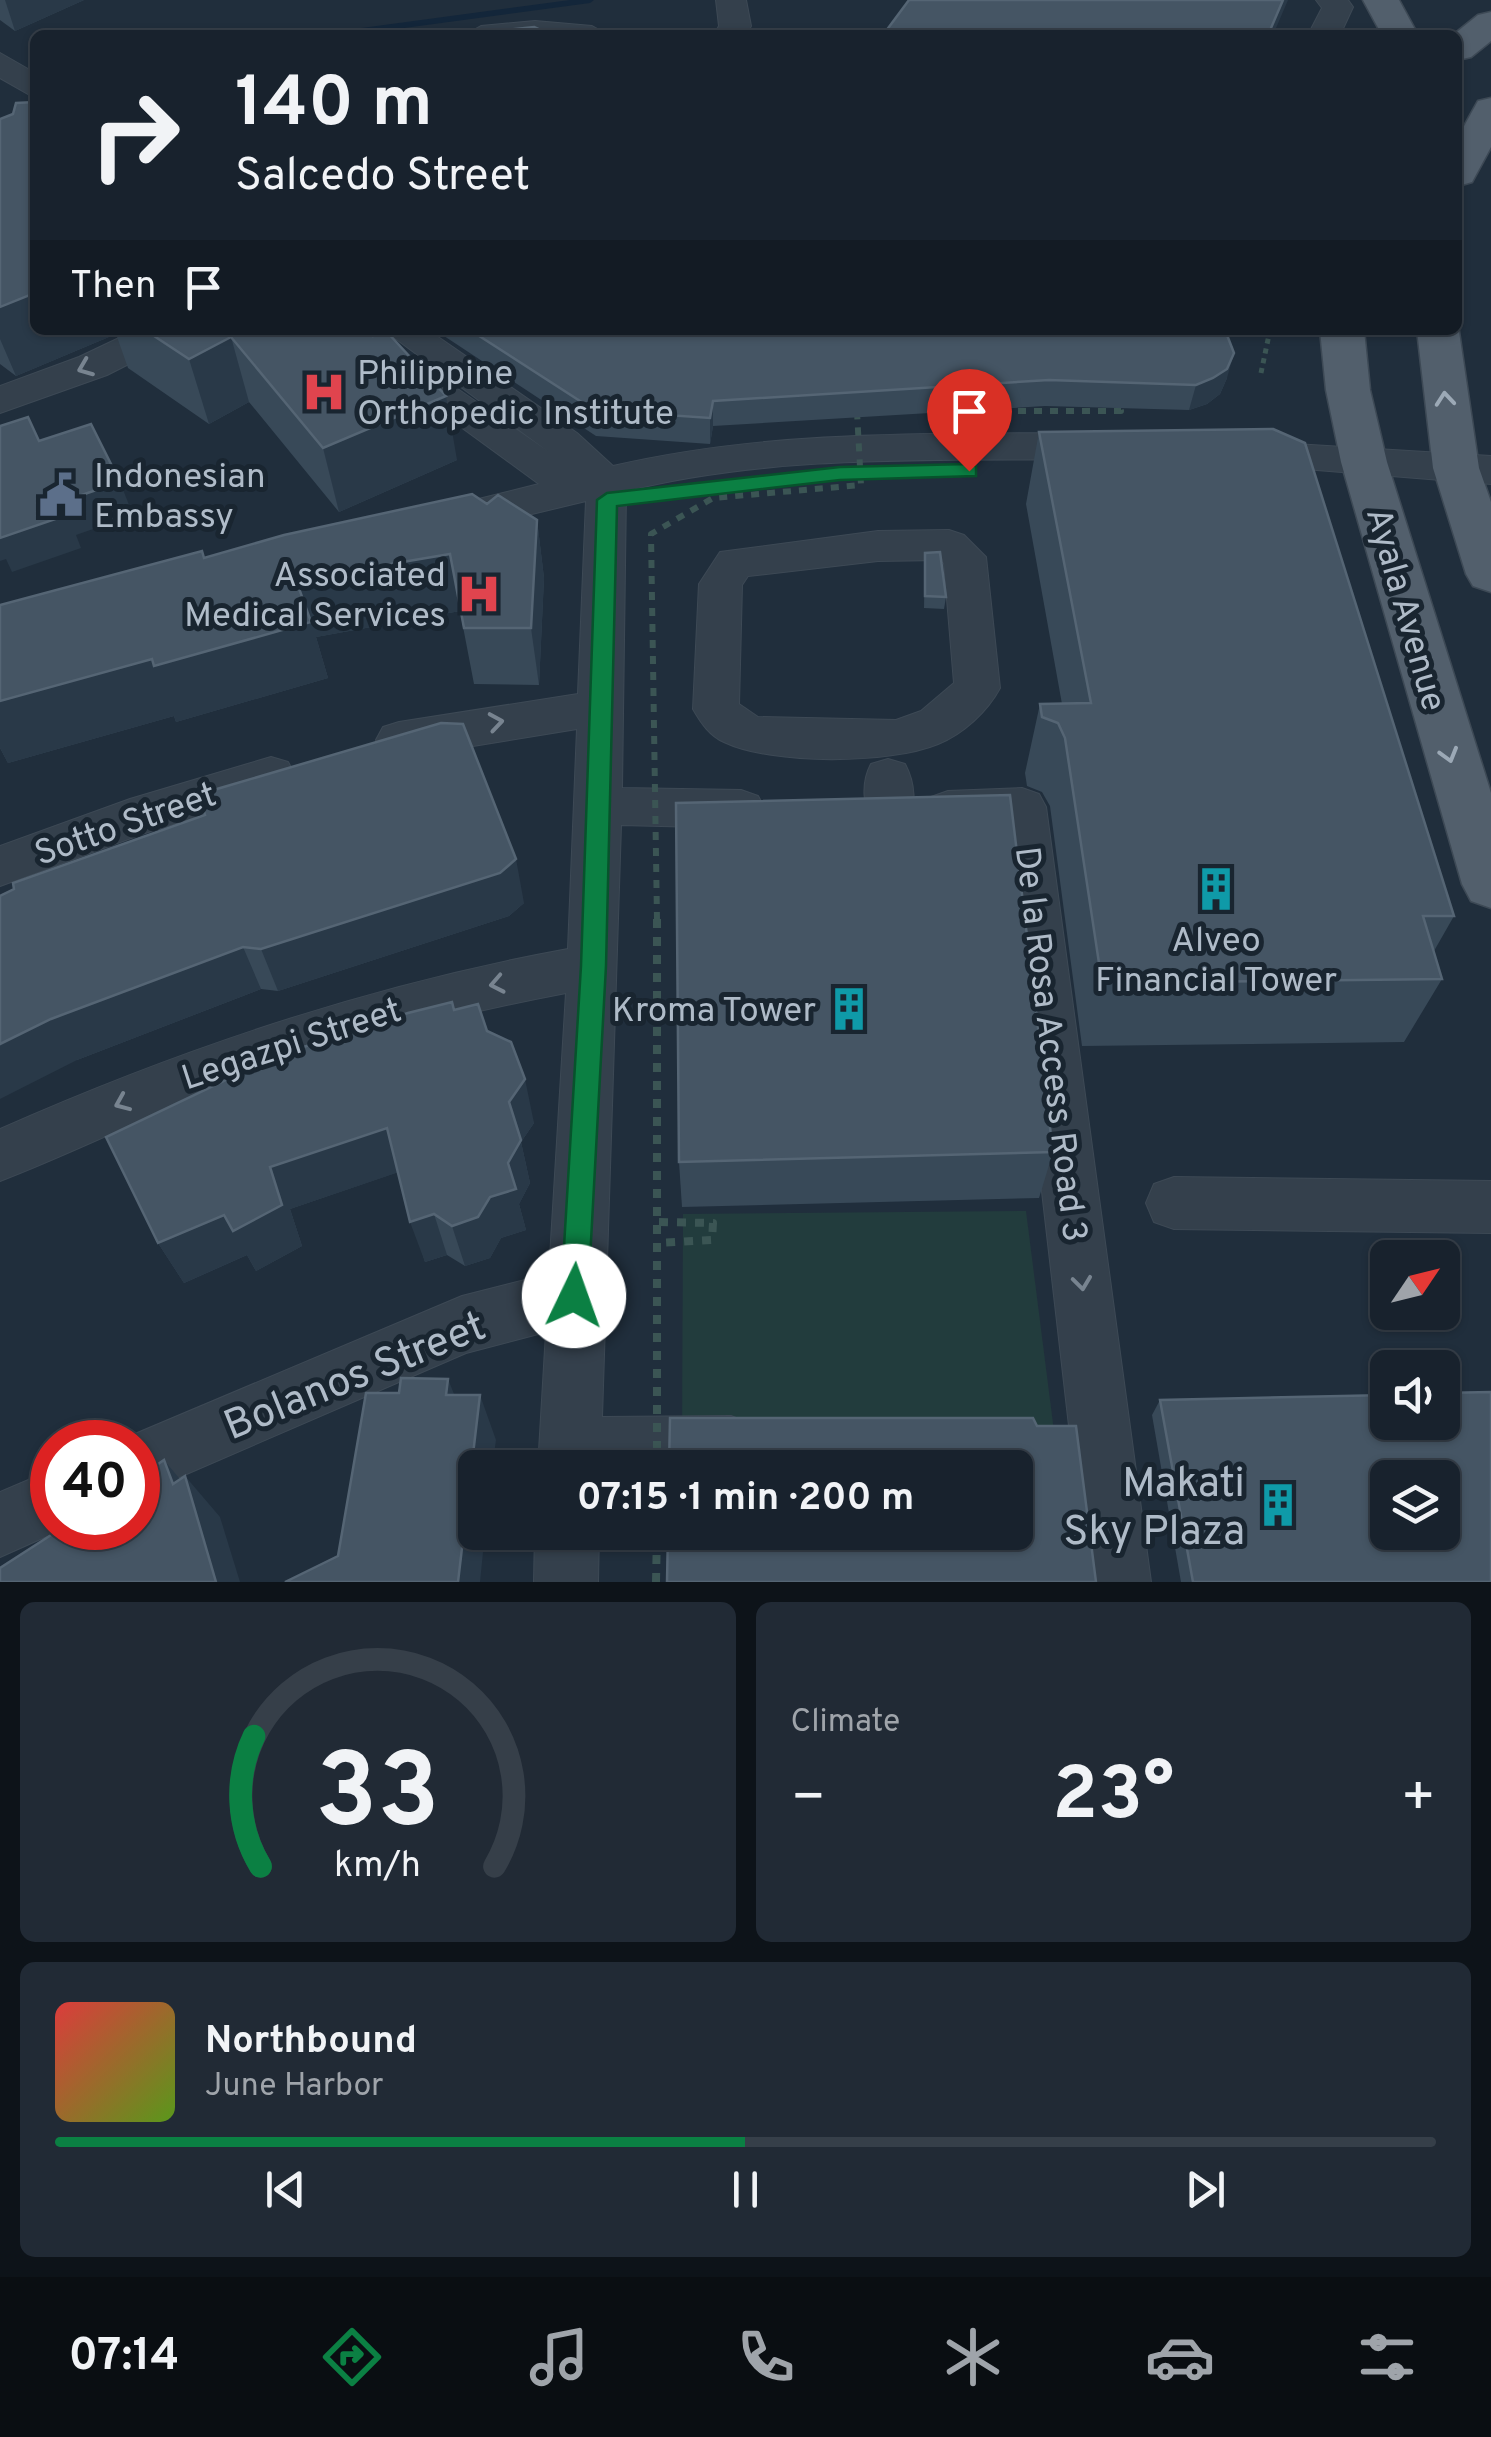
<!DOCTYPE html>
<meta charset="utf-8">
<style>
body{margin:0;font-family:Overpass,sans-serif;background:#212a35;color:#f1f3f6;height:100vh;display:flex;flex-direction:column;font-size:38px;white-space:nowrap}
*{box-sizing:border-box;margin:0}
p{font-size:32px;color:#9fa4aa}
.icon{flex:none;width:55px;height:55px;fill:none;stroke:currentColor;stroke-width:2;stroke-linecap:round;stroke-linejoin:round}
.map{position:relative;height:1582px;overflow:hidden}
.side{display:flex;flex-direction:column;gap:20px;padding:20px;background:#0d1319;flex:1}
.side>*{flex:none}
.banner{position:absolute;left:30px;top:30px;width:1432px;height:305px;border-radius:15px;box-shadow:0 2px 8px #0004,0 0 0 2px #363f49;background:#18222d;color:#f1f3f6;overflow:hidden}
.needle{width:65px;rotate:55deg}
.tools{position:absolute;left:1370px;top:1240px;display:grid;gap:20px}
.tools a{display:grid;place-items:center;width:90px;height:90px;border-radius:15px;background:#18222d;box-shadow:0 2px 8px #0004,0 0 0 2px #363f49;font-size:50px}
.speed{position:absolute;left:30px;top:1420px;display:flex;gap:20px;font-size:50px;font-weight:700;text-align:center}
.speed>*{display:grid;place-content:center;width:130px;height:130px;border-radius:50%;background:#18222d;box-shadow:0 2px 8px #0004,0 0 0 2px #363f49;line-height:1}
.speed .limit{border:15px solid #d22;background:#fff;color:#111}
.pin{position:absolute;display:grid;place-items:center;width:85px;height:85px;color:#fff;margin:-102px -42px;border-radius:50% 50% 50% 0;rotate:-45deg;box-shadow:0 0 10px #0007}
.pin .icon{rotate:45deg}
.me{position:absolute;width:110px;margin:-55px;rotate:3deg;stroke-linejoin:round;filter:drop-shadow(0 0 8px #0008)}
.turn{display:flex;align-items:center;gap:35px;height:210px;padding:0 40px;font-size:45px}
.turn .icon{width:130px;height:130px;stroke-width:2.5}
.turn b{display:block;font-size:70px;line-height:85px}
.then{display:flex;align-items:center;height:95px;padding:0 40px;background:#0003;gap:20px;font-size:38px}
.big{font-size:75px;font-weight:700;line-height:1.1}
.side .widget{flex:1;display:flex;flex-direction:column;justify-content:center;gap:15px;min-width:0;padding:0 35px;border-radius:15px;background:#212a35}
.side .dial{align-items:center;gap:0}
.dial svg{height:260px;overflow:visible;fill:none;stroke:#363f49;stroke-width:7;stroke-linecap:round;text-anchor:middle}
.dial text{fill:#f1f3f6;stroke:none}
.song{display:flex;align-items:center;gap:30px}
.cover{width:120px;height:120px;border-radius:15px;background:linear-gradient(135deg,hsl(0 70% 55%),hsl(90 70% 35%))}
.played{height:10px;border-radius:5px;background:linear-gradient(90deg,#0b8043 50%,#363f49 50%)}
.keys{display:flex;justify-content:space-around;direction:ltr}
.heat{display:flex;justify-content:space-between;align-items:center;font-size:55px;direction:ltr}
.side .tiles{flex:1;display:grid;gap:20px;grid-template-columns:1fr 1fr}
.widget:last-child{grid-column:span 2}
.trip{position:absolute;left:458px;top:1450px;width:575px;height:100px;border-radius:15px;background:#18222d;box-shadow:0 2px 8px #0004,0 0 0 2px #363f49;font-weight:700;line-height:100px;text-align:center}
.dock{display:flex;height:160px;justify-content:space-around;align-items:center;background:#0a0e12;color:#9fa4aa}
.dock .icon{width:70px;height:70px}
.dock .current{color:#0b8043}
.dock b{font-size:45px;color:#f1f3f6}
.map>svg:first-child{display:block}
.green{fill:#223c3d}
.lines{fill:none;stroke-linecap:round;stroke-linejoin:round}
.stream{fill:#13263a;fill-rule:evenodd}
.minor-casing{stroke:#3d4955;stroke-width:2}
.major-casing{stroke:#3d4955;stroke-width:3}
.path-far1{stroke:#3b5554;stroke-width:5;stroke-dasharray:5 5;stroke-linecap:butt}
.path{stroke:#3b5554;stroke-width:8;stroke-dasharray:9 9;stroke-linecap:butt}
.minor{fill:#34404c;fill-rule:evenodd}
.major{fill:#525f6c;fill-rule:evenodd}
.path-bridge-far1{stroke:#3b5554;stroke-width:6;stroke-dasharray:8 8;stroke-linecap:butt}
.path-bridge{stroke:#3b5554;stroke-width:8;stroke-dasharray:9 9;stroke-linecap:butt}
.wall{fill:#384958}
.shaded-wall{fill:#293948}
.building{fill:#455564;stroke:#556574;stroke-width:2.5;fill-rule:evenodd}
.oneway{stroke:#788490}
.oneway2{stroke:#9ca9b6}
.route{fill:#0b8043;stroke:#07532c;stroke-width:2.5}
.labels{text-anchor:middle;stroke-width:10;stroke-linejoin:round;paint-order:stroke}
.poi-label{font-size:35px;fill:#afbbc8;stroke:#192530;text-anchor:start}
.street-label{font-size:35px;fill:#afbbc8;stroke:#192530}
.near-street-label{font-size:42px;fill:#afbbc8;stroke:#192530}
.near-poi-label{font-size:42px;fill:#afbbc8;stroke:#192530;text-anchor:end}
</style>
<div class="map">
<svg width="1491" height="1582" viewBox="0 0 1491 1582">
<rect width="100%" height="100%" fill="#202e3c"/>
<path class="green" d="M 1026,1211 L 1055,1439 L 682,1443 L 683,1214 Z"/>
<g class="lines">
<path class="stream" d="M 570,0 L 594,0 L 590,3 L 352,35 L 327,35 L 332,32 Z"/>
<g class="minor-casing">
<g id="minor">
<path d="M 716,0 L 746,0 L 751,26 L 746,35 L 714,35 L 719,26 Z"/>
<path d="M 1316,0 L 1348,0 L 1353,7 L 1340,35 L 1308,35 L 1322,8 Z"/>
<path d="M 535,21 L 592,26 L 608,35 L 465,35 L 481,26 Z"/>
<path d="M 0,53 L 35,73 L 35,98 L 0,78 Z"/>
<path d="M 136,330 L 186,330 L 180,338 L 107,375 L 0,413 L 0,386 L 79,357 Z"/>
<path d="M 328,330 L 372,330 L 549,452 L 384,330 L 428,330 L 577,433 L 613,466 C 772,429 936,434 1098,433 L 1112,437 L 1118,446 L 1112,455 L 1098,459 C 941,461 779,453 626,491 L 622,788 L 741,790 L 758,796 L 765,809 L 758,822 L 741,828 L 621,825 L 602,1417 L 731,1416 L 753,1425 L 762,1447 L 753,1468 L 538,1468 L 546,1332 L 466,1353 L 138,1495 L 138,1442 L 116,1442 L 462,1296 L 549,1274 L 566,993 C 450,1015 336,1045 226,1086 C 149,1114 76,1152 0,1181 L 0,1129 C 183,1048 371,985 568,949 L 577,729 L 399,758 L 383,753 L 376,740 L 383,727 L 399,722 L 578,694 L 586,501 L 453,533 L 438,529 L 432,519 L 438,509 L 539,484 Z"/>
<path d="M 1245,441 L 1491,456 L 1491,484 L 1231,463 L 1225,454 L 1231,445 Z"/>
<path d="M 949,530 L 964,535 L 986,557 L 1000,688 C 987,712 963,734 938,744 C 890,764 772,765 724,742 C 710,736 701,723 693,709 L 699,584 L 720,552 L 878,531 ZM 940,560 L 944,563 L 954,683 L 921,711 L 896,720 L 758,717 L 739,704 L 742,585 L 748,576 L 878,561 Z"/>
<path d="M 271,757 L 288,762 L 295,775 L 288,788 L 142,834 L 0,886 L 0,846 L 130,799 Z"/>
<path d="M 888,759 L 905,764 C 915,783 917,806 907,825 L 890,831 L 873,825 C 863,806 861,783 871,764 Z"/>
<path d="M 1022,788 L 1039,794 L 1046,807 L 1151,1582 L 1087,1582 L 1000,827 L 948,829 L 931,823 L 924,810 L 931,797 L 948,791 Z"/>
<path d="M 1174,1177 L 1491,1181 L 1491,1233 L 1174,1229 L 1154,1222 L 1146,1203 L 1154,1184 Z"/>
<path d="M 52,1470 L 52,1528 L 65,1528 L 0,1557 L 0,1492 Z"/>
<path d="M 535,1532 L 599,1532 L 598,1582 L 534,1582 Z"/>
</g>
</g>
<g class="major-casing">
<g id="major">
<path d="M 1363,0 L 1399,0 L 1418,35 L 1382,35 Z"/>
<path d="M 1491,12 L 1491,41 L 1471,57 L 1458,60 L 1458,35 L 1453,35 L 1478,15 Z"/>
<path d="M 1491,98 L 1491,147 L 1472,182 L 1458,186 L 1458,137 L 1478,101 Z"/>
<path d="M 1458,325 L 1479,468 L 1491,502 L 1491,592 L 1473,586 L 1466,574 L 1433,468 L 1417,330 L 1458,330 Z"/>
<path d="M 1320,330 L 1364,330 L 1370,390 L 1387,462 L 1491,793 L 1491,908 L 1471,901 L 1462,884 L 1341,462 L 1326,390 Z"/>
</g>
</g>
<path class="path-far1" d="M 1261,373 L 1270,330"/>
<g class="path">
<path d="M 659,1222 L 713,1223 L 712,1240 L 659,1243"/>
<path d="M 656,1582 L 657,1532"/>
</g>
<use href="#minor" class="minor"/>
<use href="#major" class="major"/>
<g class="path-bridge-far1">
<path d="M 954,411 L 1121,411 L 1119,405"/>
<path d="M 657,920 L 651,534 L 713,498 L 861,485 L 857,412"/>
</g>
<path class="path-bridge" d="M 657,1468 L 657,917"/>
</g>
<g class="wall">
<path d="M 0,0 L 84,0 L 15,31 L 0,20 Z"/>
<path d="M 0,119 L 35,330 L 368,330 L 457,460 L 339,512 L 249,402 L 209,424 L 128,368 L 116,334 L 16,376 L 0,364 Z"/>
<path d="M 435,330 L 1223,330 L 1227,378 L 1220,394 L 1207,404 L 1189,410 L 1045,406 L 713,426 L 710,444 L 596,436 Z"/>
<path d="M 1039,432 L 1454,916 L 1434,951 L 1442,979 L 1404,1042 L 1082,1046 L 1050,806 L 1042,792 L 1027,786 L 1025,773 L 1040,704 L 1062,704 L 1026,504 Z"/>
<path d="M 487,504 L 537,520 L 544,578 L 539,685 L 474,684 L 460,611 L 316,637 L 328,678 L 176,722 L 174,716 L 8,763 L 0,748 L 0,605 L 205,558 Z"/>
<path d="M 925,553 L 946,597 L 944,609 L 924,608 Z"/>
<path d="M 0,896 L 524,903 L 509,916 L 278,991 L 261,989 L 77,1060 Z"/>
<path d="M 487,1031 L 534,1123 L 521,1142 L 530,1183 L 519,1204 L 526,1230 L 501,1238 L 490,1258 L 465,1266 L 447,1255 L 425,1262 L 398,1172 L 290,1209 L 302,1246 L 256,1271 L 247,1255 L 184,1283 L 158,1243 Z"/>
<path d="M 1053,1152 L 1039,1198 L 682,1207 L 679,1162 Z"/>
<path d="M 1160,1400 L 1491,1582 L 1181,1582 L 1152,1415 Z"/>
</g>
<g class="shaded-wall">
<path d="M 5,0 L 84,0 L 15,31 Z"/>
<path d="M 1283,0 L 1288,0 L 1273,35 L 1268,35 Z"/>
<path d="M 35,293 L 35,330 L 115,330 L 116,334 L 16,376 L 0,339 L 0,307 Z"/>
<path d="M 231,337 L 249,402 L 209,424 L 189,359 Z"/>
<path d="M 1234,353 L 1227,378 L 1220,394 L 1207,404 L 1189,410 L 1196,385 Z"/>
<path d="M 446,396 L 457,460 L 339,512 L 323,448 Z"/>
<path d="M 713,401 L 713,426 L 710,444 L 710,418 Z"/>
<path d="M 120,482 L 133,515 L 76,535 L 81,548 L 12,572 L 6,559 L 0,561 L 0,538 L 61,502 Z"/>
<path d="M 537,520 L 544,578 L 539,685 L 531,628 Z"/>
<path d="M 450,554 L 460,611 L 316,637 L 328,678 L 176,722 L 174,716 L 8,763 L 0,748 L 0,701 L 296,580 Z"/>
<path d="M 516,859 L 524,903 L 509,916 L 278,991 L 261,949 Z"/>
<path d="M 243,947 L 261,989 L 77,1060 L 0,1099 L 0,1044 L 51,1019 Z"/>
<path d="M 525,1079 L 534,1123 L 521,1142 L 530,1183 L 519,1204 L 526,1230 L 501,1238 L 490,1258 L 465,1266 L 452,1226 L 508,1163 L 509,1102 Z"/>
<path d="M 387,1128 L 402,1171 L 290,1209 L 302,1246 L 256,1271 L 247,1255 L 184,1283 L 158,1243 L 270,1167 Z"/>
<path d="M 434,1214 L 447,1255 L 425,1262 L 410,1222 Z"/>
<path d="M 448,1379 L 466,1424 L 446,1395 Z"/>
<path d="M 480,1395 L 496,1440 L 492,1468 L 475,1468 L 475,1532 L 485,1532 L 480,1582 L 458,1582 Z"/>
<path d="M 164,1460 L 189,1490 L 185,1476 L 220,1517 L 240,1582 L 216,1582 L 173,1484 Z"/>
</g>
<g class="building">
<path d="M 909,0 L 1283,0 L 1268,35 L 883,35 Z"/>
<path d="M 534,27 L 551,35 L 458,35 Z"/>
<path d="M 35,102 L 35,293 L 0,307 L 0,119 L 13,114 L 16,103 Z"/>
<path d="M 145,330 L 368,330 L 373,336 L 386,331 L 446,396 L 323,448 L 231,337 L 189,359 Z"/>
<path d="M 470,330 L 1223,330 L 1227,335 L 1234,353 L 1227,369 L 1213,378 L 1196,385 L 1049,380 L 713,401 L 710,418 L 594,410 Z"/>
<path d="M 28,417 L 39,441 L 91,424 L 120,482 L 61,502 L 67,515 L 0,538 L 0,426 Z"/>
<path d="M 1273,429 L 1305,443 L 1454,916 L 1423,916 L 1442,979 L 1102,983 L 1065,738 L 1058,723 L 1042,717 L 1040,704 L 1091,703 L 1039,432 Z"/>
<path d="M 472,494 L 487,504 L 498,495 L 537,520 L 531,628 L 464,628 L 450,554 L 296,580 L 311,622 L 154,666 L 152,659 L 0,701 L 0,605 L 202,551 L 204,558 L 284,535 Z"/>
<path d="M 940,552 L 946,597 L 925,596 L 925,553 Z"/>
<path d="M 441,723 L 463,724 L 516,859 L 500,873 L 261,949 L 243,947 L 51,1019 L 0,1044 L 0,896 L 14,889 L 13,883 L 205,815 L 201,801 L 217,789 Z"/>
<path d="M 1010,795 L 1053,1152 L 679,1162 L 676,803 Z"/>
<path d="M 452,1002 L 454,1010 L 478,1004 L 487,1031 L 511,1042 L 525,1079 L 509,1102 L 521,1140 L 508,1163 L 516,1189 L 490,1197 L 478,1217 L 452,1226 L 434,1214 L 410,1222 L 387,1128 L 270,1167 L 282,1205 L 233,1231 L 224,1215 L 158,1243 L 106,1137 L 276,1056 L 408,1013 Z"/>
<path d="M 401,1378 L 448,1379 L 446,1395 L 480,1395 L 458,1582 L 285,1582 L 338,1556 L 366,1393 L 399,1393 Z"/>
<path d="M 1491,1392 L 1491,1582 L 1193,1582 L 1160,1400 L 1388,1395 L 1388,1422 L 1442,1422 L 1442,1393 ZM 1388,1478 L 1442,1478 L 1442,1532 L 1388,1532 Z"/>
<path d="M 670,1418 L 1033,1418 L 1037,1426 L 1076,1426 L 1096,1582 L 667,1582 L 668,1532 L 1015,1532 L 1015,1468 L 669,1468 Z"/>
<path d="M 164,1460 L 173,1484 L 185,1476 L 216,1582 L 0,1582 L 0,1568 L 62,1528 L 138,1528 L 138,1478 Z"/>
</g>
<defs><path id="oneway-chevron" d="M-2-3.5L2.5 0L-2 3.5" fill="none" stroke-width="1.6" stroke-linecap="round" stroke-linejoin="round" transform="scale(2.5)"/></defs>
<g class="oneway">
<use href="#oneway-chevron" transform="translate(85 368) rotate(158)"/>
<use href="#oneway-chevron" transform="translate(496 722) rotate(-9)"/>
<use href="#oneway-chevron" transform="translate(497 984) rotate(169)"/>
<use href="#oneway-chevron" transform="translate(122 1103) rotate(157)"/>
<use href="#oneway-chevron" transform="translate(1082 1283) rotate(83)"/>
</g>
<g class="oneway2">
<use href="#oneway-chevron" transform="translate(1445 399) rotate(-95)"/>
<use href="#oneway-chevron" transform="translate(1449 755) rotate(74)"/>
</g>
<path class="route" d="M 969,464 L 976,466 L 976,476 L 840,480 L 617,506 L 606,966 L 588,1296 L 584,1305 L 574,1309 L 565,1305 L 561,1296 L 581,966 L 597,500 L 607,493 L 840,467 Z"/>
<defs>
<g id="hospital-bare" transform="scale(3.45)"><path d="M-5-5h3v3.5h4V-5h3V5h-3V1.5h-4V5h-3Z" fill="#e0444e" stroke="#192530" stroke-width="2.5" paint-order="stroke"/></g>
<g id="civic-bare" transform="scale(3.45)"><path d="M-.6-6.5H3V-4.5H.6V-3L4-1V1h2V6H-6V1h2V-1L-.6-3ZM-1.2 2.5V6h2.4V2.5Z" fill="#5c6f8a" stroke="#192530" stroke-width="2.5" paint-order="stroke"/></g>
<g id="building-bare" transform="scale(3.45)"><path d="M-4-6H4V6H1V3H-1V6H-4ZM-2.5-4.3h1.7v1.8h-1.7ZM.8-4.3h1.7v1.8H.8ZM-2.5-1h1.7V.8h-1.7ZM.8-1h1.7V.8H.8Z" fill="#0f9aa8" stroke="#192530" stroke-width="2.5" paint-order="stroke"/></g>
</defs>
<g fill-rule="evenodd">
<use href="#hospital-bare" x="324" y="392"/>
<use href="#civic-bare" x="61" y="495"/>
<use href="#hospital-bare" x="479" y="594"/>
<use href="#building-bare" x="1216" y="889"/>
<use href="#building-bare" x="849" y="1009"/>
<use href="#building-bare" x="1278" y="1505"/>
</g>
<g class="labels">
<g class="poi-label">
<text x="357" y="384">Philippine<tspan x="357" dy="40">Orthopedic Institute</tspan></text>
<text x="94" y="487">Indonesian<tspan x="94" dy="40">Embassy</tspan></text>
<text x="446" y="586" text-anchor="end">Associated<tspan x="446" dy="40">Medical Services</tspan></text>
<text x="1216" y="951" text-anchor="middle">Alveo<tspan x="1216" dy="40">Financial Tower</tspan></text>
<text x="816" y="1021" text-anchor="end">Kroma Tower</text>
</g>
<g class="street-label">
<text transform="translate(1407 609) rotate(74)" y="12">Ayala Avenue</text>
<text transform="translate(125 823) rotate(-19)" y="12">Sotto Street</text>
<text transform="translate(291 1043) rotate(-18)" y="12">Legazpi Street</text>
<text transform="translate(1052 1044) rotate(83)" y="12">De la Rosa Access Road 3</text>
</g>
<g class="near-street-label">
<text transform="translate(354 1374) rotate(-22)" y="15">Bolanos Street</text>
</g>
<g class="near-poi-label">
<text x="1245" y="1496">Makati<tspan x="1245" dy="48">Sky Plaza</tspan></text>
</g>
</g>
</svg>
<div class="tools">
<a><svg class="needle" viewBox="-14 -14 28 28"><path d="M0-13l5 13h-10z" fill="#e53935"/><path d="M0 13l5-13h-10z" fill="#9fa4aa"/></svg></a>
<a><svg class="icon" aria-label="sound" viewBox="0 0 24 24"><path d="M4 9h4l5-4v14l-5-4H4zM17 9q2 3 0 6"/></svg></a>
<a><svg class="icon" aria-label="layers" viewBox="0 0 24 24"><path d="M12 4l9 5-9 5-9-5zM3 14l9 5 9-5"/></svg></a>
</div>
<div class="speed"><div class="limit">40</div></div>
<div class="pin" style="left:969px;top:471px;background:#d93025"><svg class="icon" aria-label="arrive" viewBox="0 0 24 24"><path d="M6 21V4h12l-3 4 3 4H6"/></svg></div>
<svg class="me" style="left:574px;top:1296px" viewBox="-20 -20 40 40"><circle r="19" fill="#fff"/><path d="M0-13L10 11 0 6-10 11z" fill="#0b8043"/></svg>
<div class="trip">07:15 · 1 min · 200 m</div>
<div class="banner">
<div class="turn"><svg class="icon" aria-label="right" viewBox="0 0 24 24"><path d="M7 20v-9h11M14 6l5 5-5 5"/></svg><div><b>140 m</b>Salcedo Street</div></div>
<div class="then">Then<svg class="icon" aria-label="arrive" viewBox="0 0 24 24"><path d="M6 21V4h12l-3 4 3 4H6"/></svg></div>
</div>
</div>
<section class="side">
<div class="tiles">
<div class="widget dial"><svg viewBox="0 0 100 80">
<path d="M14 69A42 42 0 1 1 86 69"/>
<path d="M14 69A42 42 0 0 1 12 29" stroke="#0b8043"/>
<text x="50" y="56" font-size="32" font-weight="700">33</text>
<text x="50" y="72" font-size="11">km/h</text>
</svg></div>
<div class="widget"><p>Climate</p>
<div class="heat"><a>−</a><b class="big">23°</b><a>+</a></div>
</div>
<div class="widget">
<div class="song"><i class="cover"></i><div><b>Northbound</b><p>June Harbor</p></div></div>
<div class="played"></div>
<div class="keys"><svg class="icon" aria-label="previous" viewBox="0 0 24 24"><path d="M18 5L8 12l10 7zM5 5v14"/></svg><svg class="icon" aria-label="pause" viewBox="0 0 24 24"><path d="M8 5v14M16 5v14"/></svg><svg class="icon" aria-label="next" viewBox="0 0 24 24"><path d="M6 5l10 7-10 7zM19 5v14"/></svg></div>
</div>
</div>
</section>
<nav class="dock">
<b>07:14</b>
<svg class="icon current" aria-label="directions" viewBox="0 0 24 24"><path d="M12 3l9 9-9 9-9-9zM9 14v-3h6M13 9l2 2-2 2"/></svg>
<svg class="icon" aria-label="music" viewBox="0 0 24 24"><path d="M9 18V5l10-2v13"/><circle cx="6" cy="18" r="3"/><circle cx="16" cy="16" r="3"/></svg>
<svg class="icon" aria-label="phone" viewBox="0 0 24 24"><path d="M5 4h4l2 5-3 2q2 4 5 5l2-3 5 2v4C11 20 4 13 5 4z"/></svg>
<svg class="icon" aria-label="climate" viewBox="0 0 24 24"><path d="M12 3v18M4 7l16 10M4 17L20 7"/></svg>
<svg class="icon" aria-label="car" viewBox="0 0 24 24"><path d="M5 17H2v-5l4-1 3-4h7l3 4 3 1v5h-3M9 17h6M6 11h13"/><circle cx="7" cy="17" r="2"/><circle cx="17" cy="17" r="2"/></svg>
<svg class="icon" aria-label="filters" viewBox="0 0 24 24"><path d="M4 7h16M4 17h16"/><circle cx="9" cy="7" r="2"/><circle cx="15" cy="17" r="2"/></svg>
</nav>
